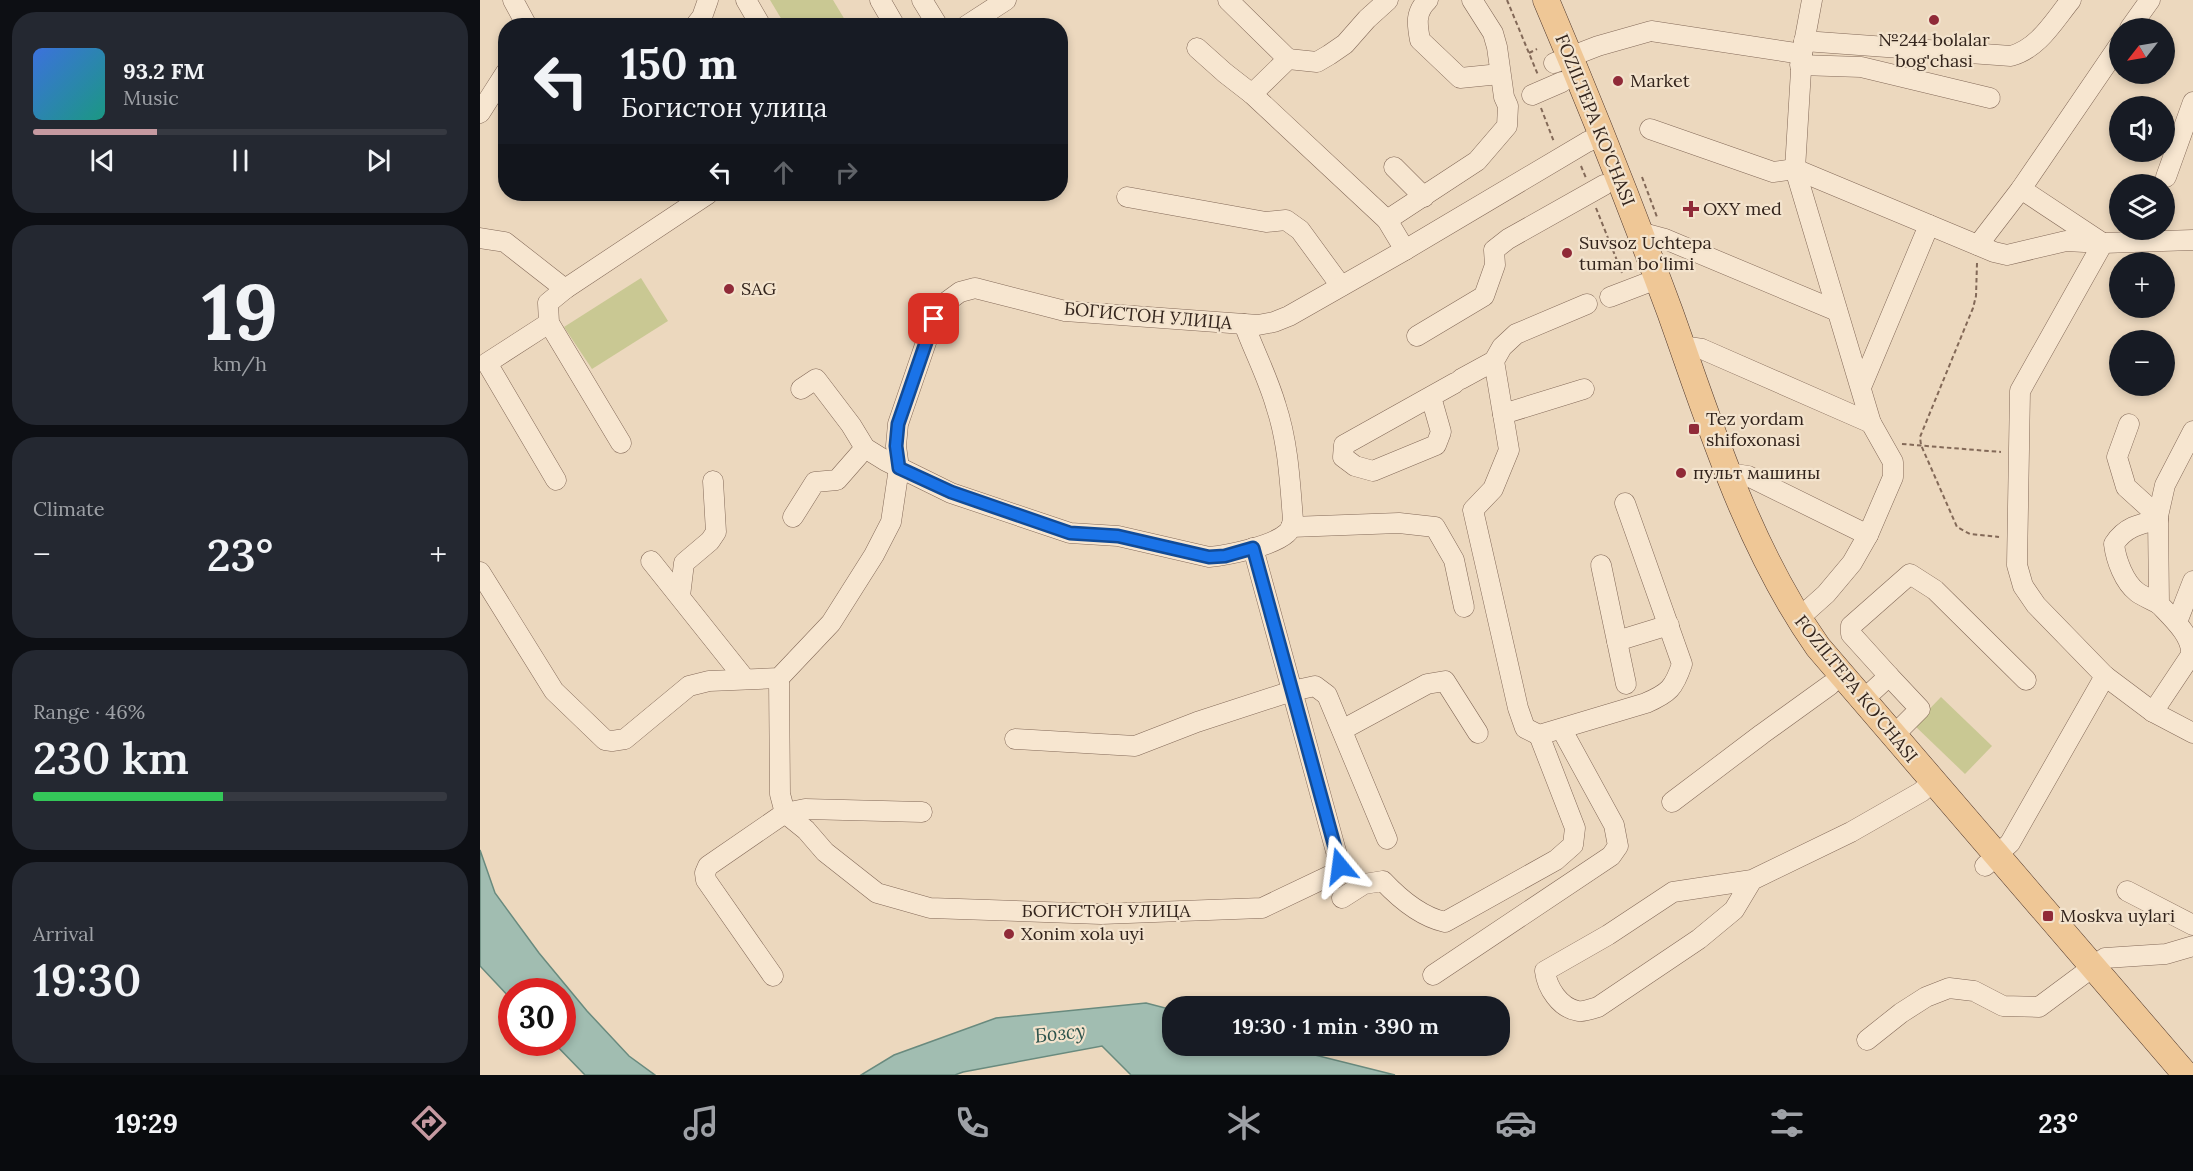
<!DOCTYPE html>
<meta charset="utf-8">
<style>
body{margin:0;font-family:Lora,serif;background:#242831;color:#f1f3f6;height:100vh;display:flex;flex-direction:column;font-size:22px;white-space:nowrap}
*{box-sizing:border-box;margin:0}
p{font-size:20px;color:#9ea1a6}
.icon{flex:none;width:33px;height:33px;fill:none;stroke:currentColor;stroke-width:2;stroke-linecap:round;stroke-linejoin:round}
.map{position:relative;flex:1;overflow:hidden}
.sheet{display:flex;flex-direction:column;gap:12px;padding:12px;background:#0d0f14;width:480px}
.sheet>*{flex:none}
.banner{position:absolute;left:18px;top:18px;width:570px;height:183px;border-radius:24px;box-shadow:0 3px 9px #0003;background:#171b24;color:#f1f3f6;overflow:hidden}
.needle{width:39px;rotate:239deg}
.fabs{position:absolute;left:1629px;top:18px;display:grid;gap:12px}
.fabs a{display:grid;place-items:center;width:66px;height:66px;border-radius:50%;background:#171b24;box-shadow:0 3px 9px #0003;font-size:30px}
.speed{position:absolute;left:18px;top:978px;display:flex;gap:12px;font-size:30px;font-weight:700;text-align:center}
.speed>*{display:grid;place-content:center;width:78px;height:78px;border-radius:50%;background:#171b24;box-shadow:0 3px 9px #0003;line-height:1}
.speed .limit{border:9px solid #d22;background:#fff;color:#111}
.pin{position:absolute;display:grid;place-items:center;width:51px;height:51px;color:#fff;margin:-26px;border-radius:12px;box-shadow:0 3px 9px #0006}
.me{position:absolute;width:66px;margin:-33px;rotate:344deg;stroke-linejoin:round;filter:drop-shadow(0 0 4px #0008)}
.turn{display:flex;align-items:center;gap:21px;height:126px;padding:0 24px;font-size:27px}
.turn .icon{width:78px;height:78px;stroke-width:2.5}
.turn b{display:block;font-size:42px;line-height:51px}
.lanes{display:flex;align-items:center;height:57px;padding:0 24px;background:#0003;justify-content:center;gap:30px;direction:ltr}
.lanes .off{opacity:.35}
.big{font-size:45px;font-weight:600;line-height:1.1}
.sheet .card{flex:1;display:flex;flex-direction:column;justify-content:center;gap:9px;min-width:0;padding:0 21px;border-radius:24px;background:#242831}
.sheet .dial{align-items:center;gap:0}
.dial b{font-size:78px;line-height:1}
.song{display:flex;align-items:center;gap:18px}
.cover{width:72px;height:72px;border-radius:9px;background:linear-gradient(135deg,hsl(220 70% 55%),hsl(170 70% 35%))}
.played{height:6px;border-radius:3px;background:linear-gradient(90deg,#c599a0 30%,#363941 30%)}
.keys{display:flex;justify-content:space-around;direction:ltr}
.heat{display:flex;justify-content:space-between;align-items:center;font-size:33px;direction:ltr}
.charge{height:9px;border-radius:4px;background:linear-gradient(90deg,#34c759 46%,#363941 0)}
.trip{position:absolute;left:682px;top:996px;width:348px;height:60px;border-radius:24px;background:#171b24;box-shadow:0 3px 9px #0003;font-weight:600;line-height:60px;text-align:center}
.tabs{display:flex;height:96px;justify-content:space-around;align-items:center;background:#090b0e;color:#9ea1a6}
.tabs .icon{width:42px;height:42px}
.tabs .current{color:#c599a0}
.tabs b{font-size:27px;color:#f1f3f6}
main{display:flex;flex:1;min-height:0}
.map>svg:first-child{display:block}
.green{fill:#c9c893}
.water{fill:#a1bdb1;stroke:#698a7e;stroke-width:1.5}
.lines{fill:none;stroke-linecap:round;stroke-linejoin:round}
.minor-casing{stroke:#836958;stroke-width:21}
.major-casing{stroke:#51382c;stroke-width:27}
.path{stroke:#836958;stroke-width:2;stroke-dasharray:4.5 3;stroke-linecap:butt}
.minor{stroke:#f7e6d0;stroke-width:20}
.major{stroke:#efc796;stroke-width:26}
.route-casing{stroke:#114b97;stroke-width:15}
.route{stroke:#1a73e8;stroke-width:10}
.poi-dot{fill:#902a38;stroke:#f3e3cd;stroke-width:2}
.labels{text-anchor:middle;stroke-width:4.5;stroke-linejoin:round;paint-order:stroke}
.poi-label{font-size:18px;fill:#33241c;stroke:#f3e3cd;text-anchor:start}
.street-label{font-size:18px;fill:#33241c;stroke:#f3e3cd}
.water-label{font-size:20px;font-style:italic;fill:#2b524b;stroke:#f3e3cd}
</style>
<main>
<section class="sheet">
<div class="card">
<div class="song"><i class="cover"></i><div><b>93.2 FM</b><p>Music</p></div></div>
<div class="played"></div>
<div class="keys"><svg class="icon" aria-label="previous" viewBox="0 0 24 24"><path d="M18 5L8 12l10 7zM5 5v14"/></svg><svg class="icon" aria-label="pause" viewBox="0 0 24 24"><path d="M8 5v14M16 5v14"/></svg><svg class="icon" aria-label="next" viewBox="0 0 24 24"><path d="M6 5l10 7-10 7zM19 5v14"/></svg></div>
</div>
<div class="card dial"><b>19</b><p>km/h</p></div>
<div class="card"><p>Climate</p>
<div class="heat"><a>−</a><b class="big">23°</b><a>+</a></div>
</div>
<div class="card"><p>Range · 46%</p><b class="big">230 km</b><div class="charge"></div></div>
<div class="card"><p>Arrival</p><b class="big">19:30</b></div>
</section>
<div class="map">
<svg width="1713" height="1075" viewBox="0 0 1713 1075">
<rect width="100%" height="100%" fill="#ecd8be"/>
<g class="green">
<path d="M 290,0 L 353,0 L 368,25 L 305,25 Z"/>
<path d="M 161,278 L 188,321 L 112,369 L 84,327 Z"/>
<path d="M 1461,697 L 1512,746 L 1485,774 L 1434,725 Z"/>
</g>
<g class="water">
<path d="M 0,850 L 15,893 L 59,953 L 107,1011 L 149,1056 L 175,1075 L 105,1075 L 74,1043 L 82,1042 L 82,992 L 32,992 L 31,999 L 0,966 Z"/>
<path d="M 666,1003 L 693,1010 L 693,1046 L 799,1046 L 915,1075 L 651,1075 L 622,1046 L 483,1072 L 475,1075 L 381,1075 L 414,1055 L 516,1018 Z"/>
</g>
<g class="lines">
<g class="minor-casing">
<g id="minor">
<path d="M 33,0 L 47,26"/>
<path d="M 266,0 L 281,26"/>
<path d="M 400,0 L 415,26"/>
<path d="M 442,0 L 458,26"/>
<path d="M 748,0 L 808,59"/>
<path d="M 948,0 C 935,12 937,24 940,40 L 980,78 L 1020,74"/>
<path d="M 215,26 L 222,17 L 228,0"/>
<path d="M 486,26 L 526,0"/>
<path d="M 1650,28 L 1670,0"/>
<path d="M 1324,41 L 1531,56 C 1559,48 1573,22 1591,0"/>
<path d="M 717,48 L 745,73 L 772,94 L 907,220 L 925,250"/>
<path d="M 1074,63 L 1118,46 L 1171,31 L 1322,54 L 1332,0"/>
<path d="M 1320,65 L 1381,67 L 1510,98"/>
<path d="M 772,94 L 808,59 L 837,62 L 849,55 L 865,44 L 887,19 L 908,0"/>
<path d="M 1052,95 L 1082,82"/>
<path d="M 0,113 L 26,72"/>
<path d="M 1170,129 L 1293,172 L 1315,169 L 1514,252 L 1527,255 L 1586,241 L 1623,243 L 1713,240"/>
<path d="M 914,167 L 944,197"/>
<path d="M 1686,177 L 1713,102"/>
<path d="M 1541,189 L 1621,242"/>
<path d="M 647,197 L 786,222 L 806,220 L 820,230 L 861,286"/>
<path d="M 907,220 L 997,161 L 1027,126 L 1028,106 L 1024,97 L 1017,47 L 1013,33 L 992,0"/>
<path d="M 1159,232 L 1185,239 L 1357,311"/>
<path d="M 0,238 L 25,242 L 85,289"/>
<path d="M 1498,245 L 1541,189 L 1640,44"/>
<path d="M 1130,297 L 1177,279"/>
<path d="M 1107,304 L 1036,334 L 1022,347 L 1014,361 L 1029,450 L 1013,489 L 993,510 L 1038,708 L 1045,728 L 1059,735 L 1166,703 C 1189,693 1194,688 1202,664 L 1145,503"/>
<path d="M 69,323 L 7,363 L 76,480"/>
<path d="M 937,336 L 1004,296 L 1015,265 L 1014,250 L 1028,239 L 1124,185"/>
<path d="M 1202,346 L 1222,349 L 1391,423"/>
<path d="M 981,379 L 1014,361"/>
<path d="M 1382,385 L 1449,225"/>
<path d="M 321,389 L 336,379 L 371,425 L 385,448"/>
<path d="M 951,397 L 961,432 L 956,445 L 893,471 L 875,466 L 863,457 L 864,445 L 975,383"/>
<path d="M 1023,414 L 1104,389"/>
<path d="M 1649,424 L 1637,457 L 1646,487 L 1678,516"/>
<path d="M 141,443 L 69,323 L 68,303 L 85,289 L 228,194"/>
<path d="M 1249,473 L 1268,476 L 1388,535"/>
<path d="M 313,517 L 335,482 L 357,480 L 385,448 L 406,461 L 471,493 L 590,533 L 638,536 L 729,557 C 749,555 793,546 807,533 C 811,530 812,524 813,520 C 810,482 808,442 796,406 C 788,378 774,351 764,324"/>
<path d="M 1678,520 C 1659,524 1645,527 1634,544 C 1636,560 1644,582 1657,592 C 1664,597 1672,600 1679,604"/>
<path d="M 811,527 L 919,523 L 955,527 L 974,560 L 984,607"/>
<path d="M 171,561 L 265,679"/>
<path d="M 1121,565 L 1146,684"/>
<path d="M 0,572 L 74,691 L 125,740 L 132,741 L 145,739 L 209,686 L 229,681 L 299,678 L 351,623 L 394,555 L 411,522 L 419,468 L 416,446 L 418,424 L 454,319 L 465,303 L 480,292 L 495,288 L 585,311 L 778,325 L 794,322 L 809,316 L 925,250 L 1107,142 L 1121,136"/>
<path d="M 200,596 L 204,563 L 230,541 L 236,532 L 233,481"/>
<path d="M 1318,619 L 1346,594 L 1372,563 L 1388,535 L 1413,477 L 1413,462 L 1391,423 L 1315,169 L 1322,54"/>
<path d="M 1697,622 L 1713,581"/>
<path d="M 1137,641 L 1189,625"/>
<path d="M 1409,676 L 1440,709 L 1413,736"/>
<path d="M 1625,676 L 1673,712 L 1713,733"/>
<path d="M 299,678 L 300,794 L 305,813 L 326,830 L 345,852 L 397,893 L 450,908 L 621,914 L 782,908 L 847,877 L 855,873 L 860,866 L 773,548"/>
<path d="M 1383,700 L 1409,676 L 1371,634 L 1371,626 L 1430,574 L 1455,590 L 1546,680"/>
<path d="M 1673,712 L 1711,655 C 1713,636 1691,617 1679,604 L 1678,516 L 1685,485 L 1713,431"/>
<path d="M 862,730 L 947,684 L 965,681 L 998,733"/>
<path d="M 535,739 L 655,746 L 717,722 L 812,691 L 835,686 L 847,695 L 907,839"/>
<path d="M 1192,802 L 1282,734 L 1350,685"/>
<path d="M 1505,866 L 1530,843 L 1625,676 L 1556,605 L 1543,586 L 1537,565 L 1540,391 L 1623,243"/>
<path d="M 1272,880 L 1254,910 L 1219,939 L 1118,1007 C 1112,1009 1104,1012 1098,1011 C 1080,1008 1067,988 1065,971 L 1128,935 L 1193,892 L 1272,880 L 1371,832 L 1441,792 L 1452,782"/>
<path d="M 1647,891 L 1713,925"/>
<path d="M 862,898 L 884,884 L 903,881 C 919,898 942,917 965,922 L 1076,860 L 1093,845 L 1095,828 L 1059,735"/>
<path d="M 953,975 L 1131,856 L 1138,846 L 1134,825 L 1082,730"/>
<path d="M 293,976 L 226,880 L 225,873 L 228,866 L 305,813 L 325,809 L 442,812"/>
<path d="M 1387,1040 L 1421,1013 L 1446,997 L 1469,988 L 1494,991 L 1523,1006 L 1559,1007 L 1625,958 L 1686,954 L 1713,946"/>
</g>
</g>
<g class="major-casing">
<path id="major" d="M 1066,0 C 1110,103 1151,207 1190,312 C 1231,427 1267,546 1338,647 L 1706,1075"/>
</g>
<g class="path">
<path d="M 1027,0 L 1058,75"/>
<path d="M 1049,53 L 1057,49"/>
<path d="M 1061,108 L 1074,142"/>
<path d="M 1101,166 L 1106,178"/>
<path d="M 1162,177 L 1177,217"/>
<path d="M 1116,208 L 1142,273"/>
<path d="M 1497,263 L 1496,296 L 1493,308 L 1440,437 L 1441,445 L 1477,527 L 1490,534 L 1519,537"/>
<path d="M 1422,444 L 1521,452"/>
</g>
<use href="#minor" class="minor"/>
<use href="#major" class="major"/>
</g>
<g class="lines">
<g class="route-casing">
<path id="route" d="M 454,319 L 418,424 L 416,446 L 419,468 L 471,492 L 590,533 L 638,536 L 729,557 L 745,556 L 773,548 L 860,866"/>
</g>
<use href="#route" class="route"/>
</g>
<g class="poi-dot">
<circle cx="1454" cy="20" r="6"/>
<circle cx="1138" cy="81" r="6"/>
<path d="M1208 200h6v6h6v6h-6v6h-6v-6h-6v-6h6z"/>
<circle cx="1087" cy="253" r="6"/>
<circle cx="249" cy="289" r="6"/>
<rect x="1208" y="423" width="12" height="12" rx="3"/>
<circle cx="1201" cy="473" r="6"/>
<rect x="1562" y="910" width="12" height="12" rx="3"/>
<circle cx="529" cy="934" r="6"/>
</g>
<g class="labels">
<g class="poi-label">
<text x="1454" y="46" text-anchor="middle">№244 bolalar<tspan x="1454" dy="21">bog'chasi</tspan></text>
<text x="1150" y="87">Market</text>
<text x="1223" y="215">OXY med</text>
<text x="1099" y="249">Suvsoz Uchtepa<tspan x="1099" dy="21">tuman boʻlimi</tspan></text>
<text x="261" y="295">SAG</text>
<text x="1226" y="425">Tez yordam<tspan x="1226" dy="21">shifoxonasi</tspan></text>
<text x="1213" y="479">пульт машины</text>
<text x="1580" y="922">Moskva uylari</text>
<text x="541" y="940">Xonim xola uyi</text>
</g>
<g class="street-label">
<text transform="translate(1115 120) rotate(68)" y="6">FOZILTEPA KO'CHASI</text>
<text transform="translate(668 316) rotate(5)" y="6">БОГИСТОН УЛИЦА</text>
<text transform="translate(1376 689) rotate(51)" y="6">FOZILTEPA KO'CHASI</text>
<text x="626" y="917">БОГИСТОН УЛИЦА</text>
</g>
<g class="water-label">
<text transform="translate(580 1033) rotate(-6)" y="7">Бозсу</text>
</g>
</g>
</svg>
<div class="fabs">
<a><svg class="needle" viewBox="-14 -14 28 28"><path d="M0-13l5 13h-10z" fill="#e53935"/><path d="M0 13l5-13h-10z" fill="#9ea1a6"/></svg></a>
<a><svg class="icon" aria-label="sound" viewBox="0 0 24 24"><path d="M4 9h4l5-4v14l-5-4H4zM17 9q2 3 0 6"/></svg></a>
<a><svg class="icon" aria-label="layers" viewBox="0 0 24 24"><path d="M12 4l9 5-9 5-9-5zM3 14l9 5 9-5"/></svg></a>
<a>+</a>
<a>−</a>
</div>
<div class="speed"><div class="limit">30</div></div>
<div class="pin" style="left:454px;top:319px;background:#d93025"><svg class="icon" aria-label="arrive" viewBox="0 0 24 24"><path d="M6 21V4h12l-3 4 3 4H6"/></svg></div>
<svg class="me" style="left:860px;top:866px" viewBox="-20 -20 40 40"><path d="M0-17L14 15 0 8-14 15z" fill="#1a73e8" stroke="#fff" stroke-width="4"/></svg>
<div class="trip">19:30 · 1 min · 390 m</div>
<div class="banner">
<div class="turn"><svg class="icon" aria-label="left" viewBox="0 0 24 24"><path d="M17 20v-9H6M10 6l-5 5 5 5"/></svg><div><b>150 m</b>Богистон улица</div></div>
<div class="lanes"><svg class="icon" aria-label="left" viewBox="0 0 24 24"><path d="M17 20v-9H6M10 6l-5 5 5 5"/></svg><svg class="icon off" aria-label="ahead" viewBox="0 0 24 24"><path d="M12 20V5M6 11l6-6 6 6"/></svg><svg class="icon off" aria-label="right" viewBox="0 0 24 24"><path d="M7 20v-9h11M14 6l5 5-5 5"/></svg></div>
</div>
</div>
</main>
<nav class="tabs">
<b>19:29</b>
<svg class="icon current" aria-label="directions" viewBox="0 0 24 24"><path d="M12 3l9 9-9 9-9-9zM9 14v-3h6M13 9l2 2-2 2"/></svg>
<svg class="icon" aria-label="music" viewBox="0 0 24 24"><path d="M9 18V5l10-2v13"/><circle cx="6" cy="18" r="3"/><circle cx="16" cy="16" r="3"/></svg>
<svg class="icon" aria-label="phone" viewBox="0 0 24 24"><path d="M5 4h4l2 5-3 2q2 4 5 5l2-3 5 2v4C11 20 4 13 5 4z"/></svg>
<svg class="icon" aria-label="climate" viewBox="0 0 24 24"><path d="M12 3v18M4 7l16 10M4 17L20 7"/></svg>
<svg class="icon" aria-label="car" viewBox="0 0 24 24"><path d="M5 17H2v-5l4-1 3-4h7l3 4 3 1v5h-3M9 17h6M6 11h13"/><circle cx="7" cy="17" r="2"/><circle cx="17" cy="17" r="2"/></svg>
<svg class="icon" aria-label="filters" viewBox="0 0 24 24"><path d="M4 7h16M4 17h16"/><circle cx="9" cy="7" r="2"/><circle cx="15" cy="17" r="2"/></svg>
<b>23°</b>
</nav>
